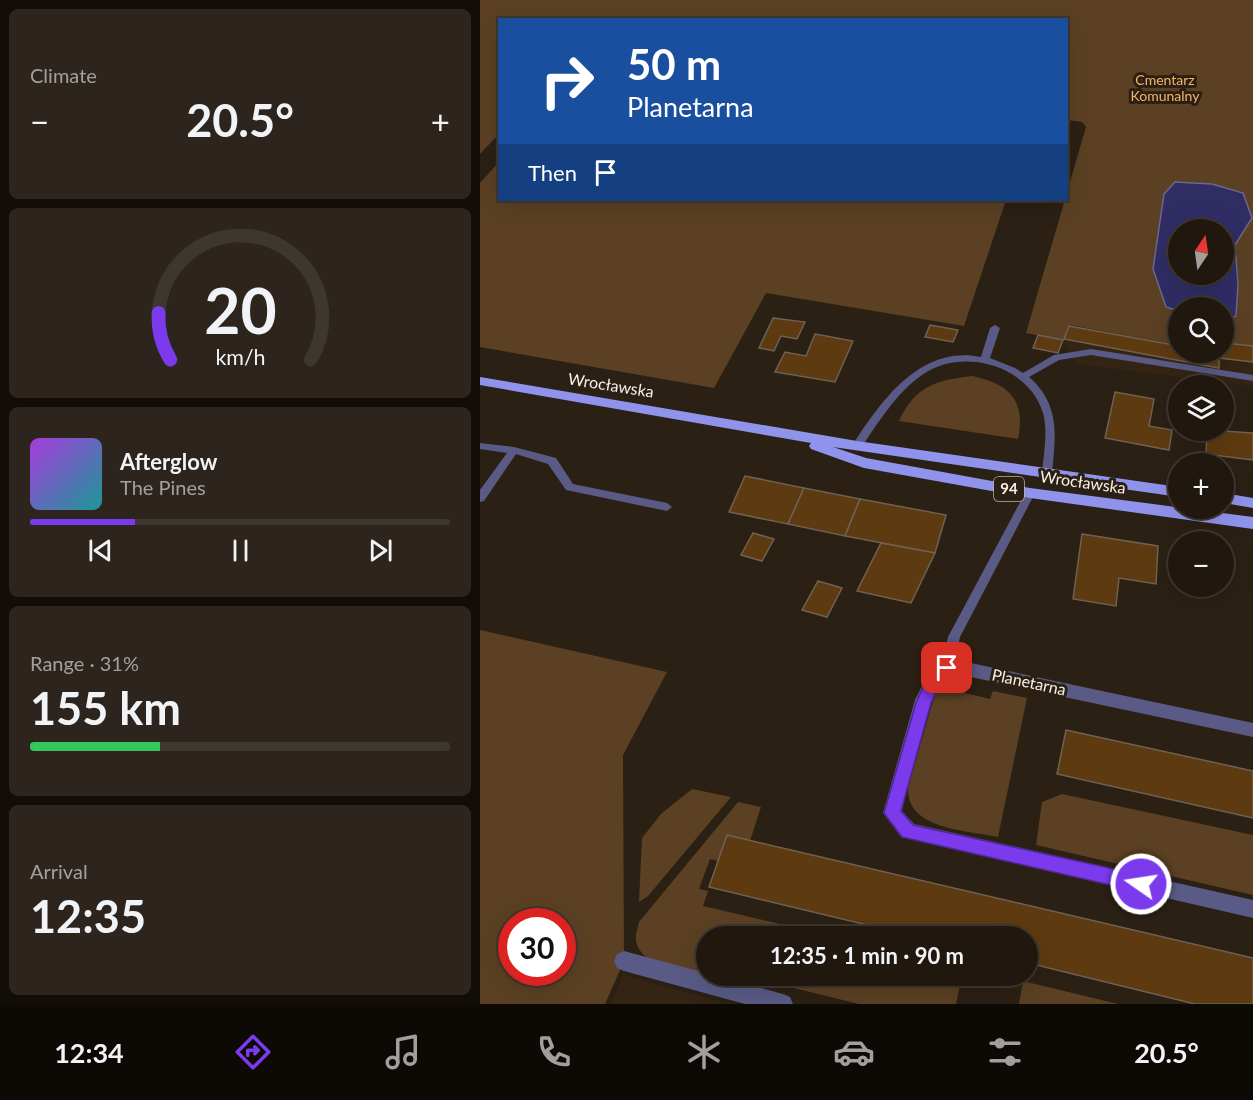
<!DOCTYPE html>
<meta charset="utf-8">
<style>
body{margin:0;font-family:Lato,sans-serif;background:#2d251d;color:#f1f3f6;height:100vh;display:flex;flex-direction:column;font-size:22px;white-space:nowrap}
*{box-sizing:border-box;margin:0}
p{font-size:20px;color:#a2a09e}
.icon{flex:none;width:33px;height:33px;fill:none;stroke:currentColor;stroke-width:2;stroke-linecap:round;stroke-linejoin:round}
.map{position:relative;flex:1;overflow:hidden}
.panel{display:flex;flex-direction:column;gap:9px;padding:9px;background:#120d08;width:480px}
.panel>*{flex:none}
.top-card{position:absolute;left:18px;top:18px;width:570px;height:183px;border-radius:0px;box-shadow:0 6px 24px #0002,0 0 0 2px #3d372f;background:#1a4fa0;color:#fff;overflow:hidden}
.needle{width:39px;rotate:13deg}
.controls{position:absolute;left:688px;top:219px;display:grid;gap:12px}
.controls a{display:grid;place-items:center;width:66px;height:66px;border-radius:50%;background:#20180f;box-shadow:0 6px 24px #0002,0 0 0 2px #3d372f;font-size:30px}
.speed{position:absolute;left:18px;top:908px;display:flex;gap:12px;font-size:30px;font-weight:700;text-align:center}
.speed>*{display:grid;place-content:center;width:78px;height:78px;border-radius:50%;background:#20180f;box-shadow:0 6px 24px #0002,0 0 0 2px #3d372f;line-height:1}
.speed .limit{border:9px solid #d22;background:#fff;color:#111}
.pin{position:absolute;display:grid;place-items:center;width:51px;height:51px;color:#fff;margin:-26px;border-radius:12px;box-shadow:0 3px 9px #0006}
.me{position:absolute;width:66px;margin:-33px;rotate:283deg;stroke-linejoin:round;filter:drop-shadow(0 0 4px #0008)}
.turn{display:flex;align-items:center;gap:21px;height:126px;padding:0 30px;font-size:27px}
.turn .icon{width:78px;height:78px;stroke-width:2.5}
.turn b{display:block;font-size:42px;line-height:51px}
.then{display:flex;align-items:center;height:57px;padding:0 30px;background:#0003;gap:12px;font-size:22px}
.big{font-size:45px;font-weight:700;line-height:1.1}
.panel .card{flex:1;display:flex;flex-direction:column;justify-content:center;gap:9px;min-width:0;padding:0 21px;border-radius:9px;background:#2d251d}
.panel .dial{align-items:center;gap:0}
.dial svg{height:156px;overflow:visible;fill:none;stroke:#3d372f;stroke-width:7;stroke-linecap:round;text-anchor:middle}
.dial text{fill:#f1f3f6;stroke:none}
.song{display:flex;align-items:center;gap:18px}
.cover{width:72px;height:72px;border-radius:9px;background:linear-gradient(135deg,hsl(280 70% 55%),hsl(180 70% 35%))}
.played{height:6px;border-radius:3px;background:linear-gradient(90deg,#7c3aed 25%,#3d372f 25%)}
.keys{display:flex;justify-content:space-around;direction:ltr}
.heat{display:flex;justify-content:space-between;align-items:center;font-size:33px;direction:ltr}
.charge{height:9px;border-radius:4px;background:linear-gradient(90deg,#34c759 31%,#3d372f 0)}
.trip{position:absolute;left:216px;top:926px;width:342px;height:60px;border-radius:30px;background:#20180f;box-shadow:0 6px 24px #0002,0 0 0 2px #3d372f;font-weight:700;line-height:60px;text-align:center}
.tabs{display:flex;height:96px;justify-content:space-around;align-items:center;background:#0d0a06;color:#a2a09e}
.tabs .icon{width:42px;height:42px}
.tabs .current{color:#7c3aed}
.tabs b{font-size:27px;color:#f1f3f6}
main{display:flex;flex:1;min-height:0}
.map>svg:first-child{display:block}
.built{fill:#342413}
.green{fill:#5b4023;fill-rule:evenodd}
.water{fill:#2f2d64;stroke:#6b688c;stroke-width:1.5;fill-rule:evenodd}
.building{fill:#5e3a10;stroke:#6f6154;stroke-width:1.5}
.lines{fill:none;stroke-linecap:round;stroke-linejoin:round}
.lane{fill:#595b86;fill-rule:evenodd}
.street{fill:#595b86;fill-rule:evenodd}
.primary{fill:#9093ec;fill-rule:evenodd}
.route{fill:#7c3aed;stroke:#51269a;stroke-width:1.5}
.labels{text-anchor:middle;stroke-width:6;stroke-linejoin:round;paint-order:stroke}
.far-park-label{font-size:14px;fill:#fab369;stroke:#2b2014}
.shield{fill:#2b2014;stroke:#bab2a8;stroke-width:1.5}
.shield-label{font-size:15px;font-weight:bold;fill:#f8f0e8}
.street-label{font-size:16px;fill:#f8f0e8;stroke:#2b2014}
</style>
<main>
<section class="panel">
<div class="card"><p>Climate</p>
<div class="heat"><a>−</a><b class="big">20.5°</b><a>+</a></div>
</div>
<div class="card dial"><svg viewBox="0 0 100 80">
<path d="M14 69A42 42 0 1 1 86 69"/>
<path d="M14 69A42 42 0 0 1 8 45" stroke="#7c3aed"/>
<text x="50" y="56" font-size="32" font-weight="700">20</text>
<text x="50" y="72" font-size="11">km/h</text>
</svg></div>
<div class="card">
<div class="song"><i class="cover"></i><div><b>Afterglow</b><p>The Pines</p></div></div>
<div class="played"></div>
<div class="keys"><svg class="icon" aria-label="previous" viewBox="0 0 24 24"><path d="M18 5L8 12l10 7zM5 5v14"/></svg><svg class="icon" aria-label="pause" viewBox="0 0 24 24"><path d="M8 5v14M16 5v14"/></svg><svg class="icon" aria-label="next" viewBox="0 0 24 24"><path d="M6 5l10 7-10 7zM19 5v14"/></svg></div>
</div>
<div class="card"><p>Range · 31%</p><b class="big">155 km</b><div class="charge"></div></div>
<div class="card"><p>Arrival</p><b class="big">12:35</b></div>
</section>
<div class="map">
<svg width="773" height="1004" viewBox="0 0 773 1004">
<rect width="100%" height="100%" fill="#2b2014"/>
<g class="built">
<path d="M 589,326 L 699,345 L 699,352 L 744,352 L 773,348 L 773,386 L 596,364 L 583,340 Z"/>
<path d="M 143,975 L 248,1004 L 131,1004 Z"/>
</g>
<g class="green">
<path d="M 0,0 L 773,0 L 773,348 L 744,344 L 744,308 L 699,308 L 699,345 L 590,325 L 583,340 L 546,333 L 606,127 L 602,122 L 587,120 L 586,20 L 20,20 L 19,134 L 0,154 ZM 699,230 L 744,230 L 744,274 L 699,274 Z"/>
<path d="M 19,162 L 20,200 L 526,200 L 484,326 L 286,293 L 234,388 L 0,347 L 0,183 Z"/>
<path d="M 492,376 C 529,384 546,400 538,439 L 419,421 C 435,386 456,380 492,376 Z"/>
<path d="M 0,630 L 187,672 L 143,755 L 144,961 L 125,1004 L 0,1004 ZM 32,921 L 82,921 L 82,972 L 32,972 Z"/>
<path d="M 464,682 L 487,684 L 485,693 L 510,699 L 513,691 L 547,698 L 518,837 C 486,830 426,830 428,787 L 456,691 Z"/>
<path d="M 212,789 L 251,797 L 168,896 L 159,902 L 162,838 L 181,814 Z"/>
<path d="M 582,794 L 773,835 L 773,895 L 556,845 L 562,802 Z"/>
<path d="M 258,802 L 281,807 L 270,841 L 238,861 L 230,859 L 219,889 L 228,891 L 223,906 L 351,936 L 226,936 L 226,975 C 206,970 161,968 156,941 C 155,936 158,927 159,922 Z"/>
<path d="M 260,975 L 482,975 L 476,1004 L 379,1004 Z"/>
<path d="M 543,981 L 638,1004 L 539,1004 Z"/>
</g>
<path class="water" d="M 695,182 L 732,184 L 763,193 L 772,218 L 755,245 L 758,284 L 756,316 L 744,320 L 744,308 L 699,308 L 699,311 L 686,307 L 673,269 L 684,194 ZM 699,230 L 744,230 L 744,274 L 699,274 Z"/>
<g class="building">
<path d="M 293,318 L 325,322 L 317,339 L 301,336 L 294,351 L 279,348 Z"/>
<path d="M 450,325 L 478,330 L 473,342 L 445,337 Z"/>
<path d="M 589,326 L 699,346 L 699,352 L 739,353 L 739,368 L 584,339 Z"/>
<path d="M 335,334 L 373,341 L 355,382 L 295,372 L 305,352 L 326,356 Z"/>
<path d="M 558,335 L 583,340 L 578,353 L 553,348 Z"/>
<path d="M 744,343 L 773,346 L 773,362 L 739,358 L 739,352 L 744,352 Z"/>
<path d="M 635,392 L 674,399 L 669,426 L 692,430 L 689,450 L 625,438 Z"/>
<path d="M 727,430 L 773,433 L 773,460 L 726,454 Z"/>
<path d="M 265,476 L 324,488 L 308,524 L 249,512 Z"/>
<path d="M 324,488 L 380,499 L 365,536 L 308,524 Z"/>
<path d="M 380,499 L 466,515 L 455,553 L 365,536 Z"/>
<path d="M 273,533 L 294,539 L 282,561 L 261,555 Z"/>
<path d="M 602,534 L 678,546 L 676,584 L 639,578 L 636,606 L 593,599 Z"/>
<path d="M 401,543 L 455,553 L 431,603 L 377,591 Z"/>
<path d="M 338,581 L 362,588 L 347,617 L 322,610 Z"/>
<path d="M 586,730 L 773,771 L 773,818 L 577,774 Z"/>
<path d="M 247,835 L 773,958 L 773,1004 L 715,1004 L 548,963 L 548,936 L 433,936 L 229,887 Z"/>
</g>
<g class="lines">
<g class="lane">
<path d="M 515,325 L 520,328 L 510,358 L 535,368 L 543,373 L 574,355 L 611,349 L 773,375 L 773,381 L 611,355 L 579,360 L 549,377 C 580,404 576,435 572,472 L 567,476 L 562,472 C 564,453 568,431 563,413 C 548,364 481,347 442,375 C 416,393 398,423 381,448 L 373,448 L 372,446 C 401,401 440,345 501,357 L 510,328 Z"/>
<path d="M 0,443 L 34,447 L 76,458 L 93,484 L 187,503 L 192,507 L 187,511 L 86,490 L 68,464 L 36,454 L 4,501 L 0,502 L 0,490 L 27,453 L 0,449 Z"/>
<path d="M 550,489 L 555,493 L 480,637 L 473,668 L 471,671 L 467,673 L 463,671 L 461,668 L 468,637 L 545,493 Z"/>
</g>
<g class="street">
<path d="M 466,662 L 486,662 L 773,723 L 773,737 L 486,676 C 479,676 469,673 464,678 C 447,693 428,785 422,811 L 434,824 L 773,900 L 773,918 L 421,837 L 403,813 L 435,700 L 450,670 Z"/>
<path d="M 144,951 L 303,994 L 310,997 L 313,1004 L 265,1004 L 144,971 L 137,968 L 134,961 L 137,954 Z"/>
</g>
<g class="primary">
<path d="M 0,377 L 377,441 L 699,487 L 699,497 L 353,447 L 386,458 L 550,488 L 773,517 L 773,529 L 550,498 L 384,468 L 331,449 L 329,446 L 331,443 L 0,385 Z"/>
<path d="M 744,493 L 773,498 L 773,508 L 744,503 Z"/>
</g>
</g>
<path class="route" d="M 467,662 L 475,668 L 462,678 L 451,703 L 421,811 L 433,825 L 661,875 L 668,878 L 670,884 L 668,889 L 661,892 L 422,837 L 404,813 L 436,703 L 451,670 Z"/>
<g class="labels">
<g class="far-park-label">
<text x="685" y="85">Cmentarz<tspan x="685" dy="16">Komunalny</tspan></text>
</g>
<rect class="shield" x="514" y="477" width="30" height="24" rx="4.5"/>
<g class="shield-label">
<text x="529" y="494">94</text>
</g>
<g class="street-label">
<text transform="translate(131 385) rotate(9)" y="6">Wrocławska</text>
<text transform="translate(603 482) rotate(8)" y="6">Wrocławska</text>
<text transform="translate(549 682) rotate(12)" y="6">Planetarna</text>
</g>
</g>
</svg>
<div class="controls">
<a><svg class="needle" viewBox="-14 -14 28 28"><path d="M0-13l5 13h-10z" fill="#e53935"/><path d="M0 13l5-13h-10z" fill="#a2a09e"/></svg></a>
<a><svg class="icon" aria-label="search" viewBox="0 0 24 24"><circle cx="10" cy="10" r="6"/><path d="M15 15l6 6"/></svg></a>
<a><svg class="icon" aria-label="layers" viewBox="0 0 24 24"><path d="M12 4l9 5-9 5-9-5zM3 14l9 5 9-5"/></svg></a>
<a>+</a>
<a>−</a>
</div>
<div class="speed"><div class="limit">30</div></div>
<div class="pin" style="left:467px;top:668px;background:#d93025"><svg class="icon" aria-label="arrive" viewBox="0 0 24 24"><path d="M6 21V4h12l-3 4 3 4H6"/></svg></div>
<svg class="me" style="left:661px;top:884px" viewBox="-20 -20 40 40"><circle r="17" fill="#7c3aed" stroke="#fff" stroke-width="3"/><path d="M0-11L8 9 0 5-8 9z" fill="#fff"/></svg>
<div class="trip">12:35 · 1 min · 90 m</div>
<div class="top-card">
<div class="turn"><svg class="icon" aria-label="right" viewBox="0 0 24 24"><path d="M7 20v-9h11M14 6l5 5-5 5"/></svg><div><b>50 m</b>Planetarna</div></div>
<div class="then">Then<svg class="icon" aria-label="arrive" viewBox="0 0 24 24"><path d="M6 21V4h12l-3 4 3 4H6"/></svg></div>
</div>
</div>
</main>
<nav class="tabs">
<b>12:34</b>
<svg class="icon current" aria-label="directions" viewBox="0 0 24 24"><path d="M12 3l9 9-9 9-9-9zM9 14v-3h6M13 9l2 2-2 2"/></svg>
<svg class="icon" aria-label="music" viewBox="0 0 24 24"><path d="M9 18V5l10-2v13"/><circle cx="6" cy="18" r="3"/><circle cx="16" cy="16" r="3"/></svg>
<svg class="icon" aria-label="phone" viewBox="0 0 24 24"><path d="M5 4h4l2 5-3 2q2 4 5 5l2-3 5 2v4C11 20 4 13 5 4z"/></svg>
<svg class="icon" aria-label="climate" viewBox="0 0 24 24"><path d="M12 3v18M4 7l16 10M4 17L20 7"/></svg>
<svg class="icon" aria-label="car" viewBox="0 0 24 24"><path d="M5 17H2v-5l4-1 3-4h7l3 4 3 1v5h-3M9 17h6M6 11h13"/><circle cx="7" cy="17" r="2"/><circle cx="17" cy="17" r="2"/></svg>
<svg class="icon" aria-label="filters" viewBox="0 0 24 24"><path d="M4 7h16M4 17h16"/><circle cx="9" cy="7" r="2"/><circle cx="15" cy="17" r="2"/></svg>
<b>20.5°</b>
</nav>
